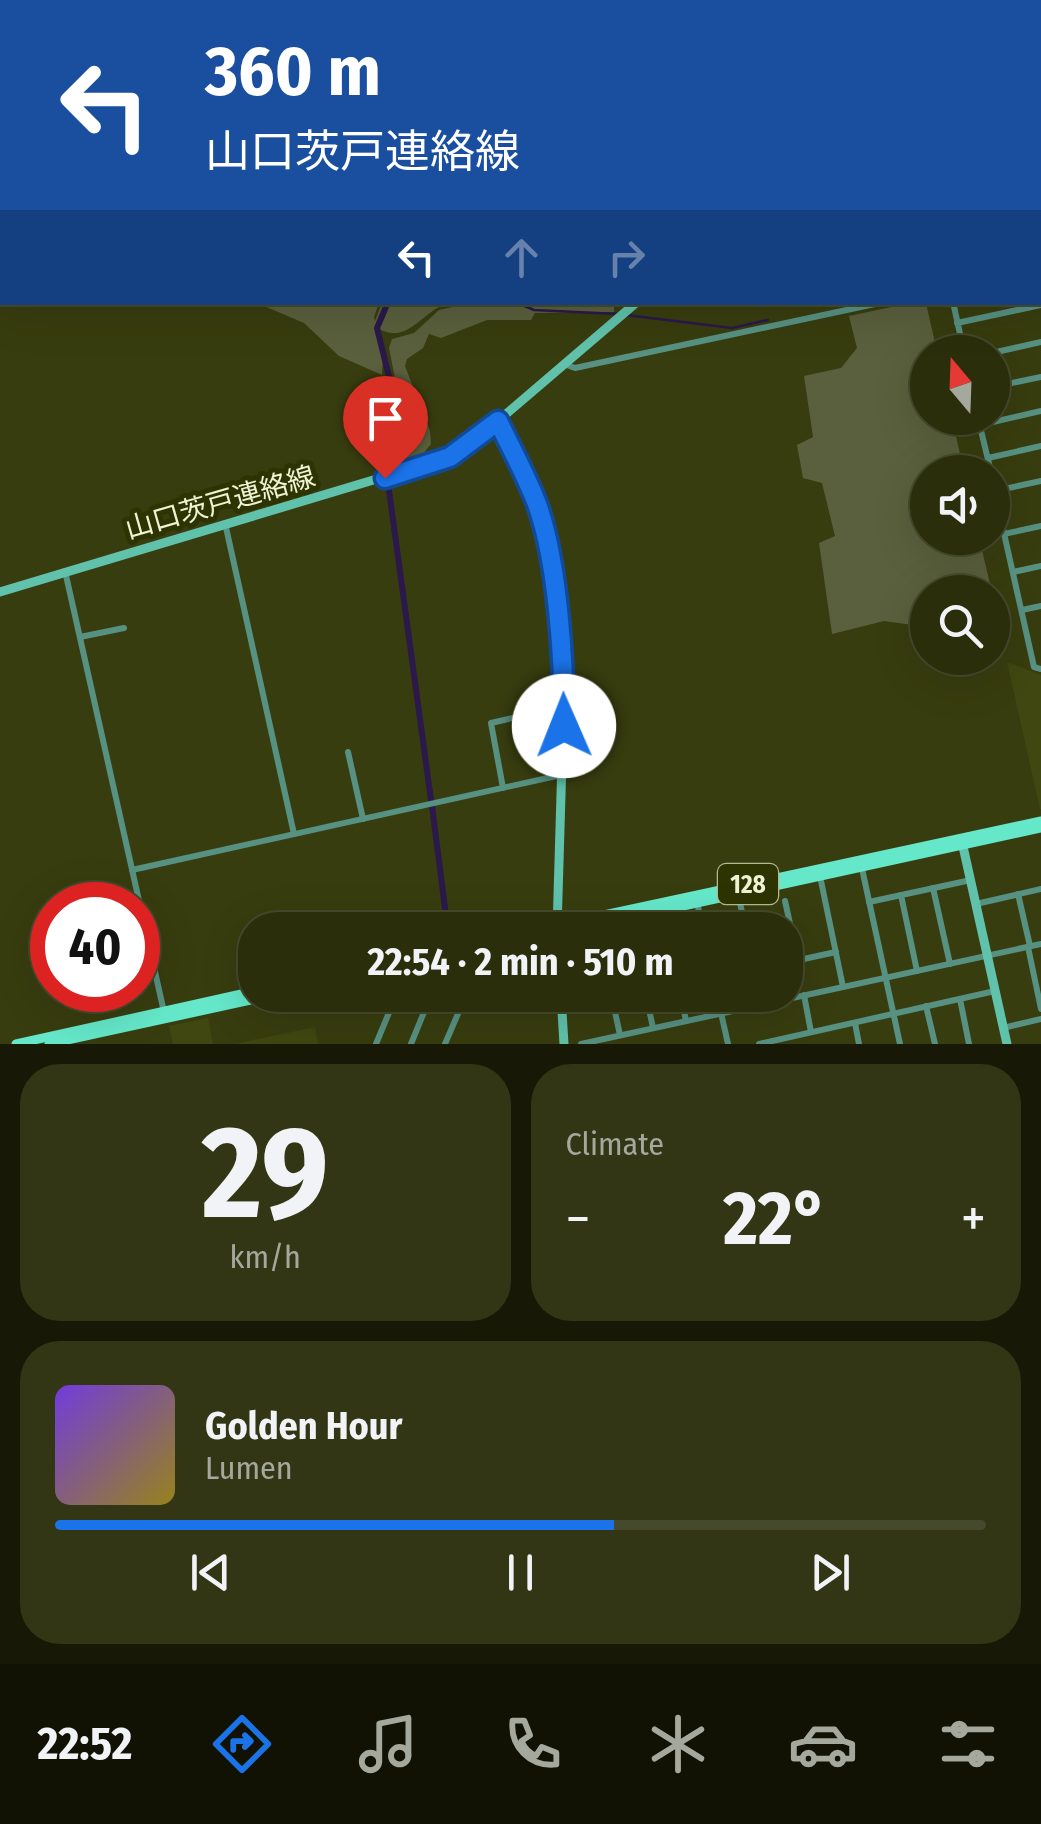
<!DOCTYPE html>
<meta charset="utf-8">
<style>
body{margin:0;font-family:"Fira Sans Condensed","Noto Sans JP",sans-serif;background:#323614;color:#f1f3f6;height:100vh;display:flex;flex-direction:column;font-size:38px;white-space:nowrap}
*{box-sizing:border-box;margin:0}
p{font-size:32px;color:#a5a89d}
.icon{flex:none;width:55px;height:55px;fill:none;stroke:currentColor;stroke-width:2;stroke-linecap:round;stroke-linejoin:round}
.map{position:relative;height:1044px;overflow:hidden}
.side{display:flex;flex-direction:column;gap:20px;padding:20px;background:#171906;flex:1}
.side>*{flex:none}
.hud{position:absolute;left:0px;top:0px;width:1042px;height:305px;box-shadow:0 10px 40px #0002,0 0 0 2px #464a2c;background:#1a4fa0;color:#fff;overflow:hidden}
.needle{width:65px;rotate:341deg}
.controls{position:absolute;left:910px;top:335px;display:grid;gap:20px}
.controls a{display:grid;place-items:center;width:100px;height:100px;border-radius:50%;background:#2a2e0b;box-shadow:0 10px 40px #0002,0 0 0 2px #464a2c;font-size:50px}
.speed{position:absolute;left:30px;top:882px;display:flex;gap:20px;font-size:50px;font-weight:700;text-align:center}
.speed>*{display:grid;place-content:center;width:130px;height:130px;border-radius:50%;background:#2a2e0b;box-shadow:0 10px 40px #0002,0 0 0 2px #464a2c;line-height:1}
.speed .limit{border:15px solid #d22;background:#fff;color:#111}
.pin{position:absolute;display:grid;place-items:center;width:85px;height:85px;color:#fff;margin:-102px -42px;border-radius:50% 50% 50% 0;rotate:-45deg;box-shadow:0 0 10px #0007}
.pin .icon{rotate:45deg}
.me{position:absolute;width:110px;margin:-55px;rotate:359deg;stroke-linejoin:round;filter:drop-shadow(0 0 8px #0008)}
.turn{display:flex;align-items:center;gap:35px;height:210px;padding:0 40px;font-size:45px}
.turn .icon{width:130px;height:130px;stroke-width:2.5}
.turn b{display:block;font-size:70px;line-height:85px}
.lanes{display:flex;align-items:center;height:95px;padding:0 40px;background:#0003;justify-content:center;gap:50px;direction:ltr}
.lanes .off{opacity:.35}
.big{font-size:75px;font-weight:700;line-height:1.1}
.side .widget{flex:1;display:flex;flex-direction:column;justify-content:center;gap:15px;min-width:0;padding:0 35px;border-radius:40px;background:#323614}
.side .dial{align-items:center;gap:0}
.dial b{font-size:130px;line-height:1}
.song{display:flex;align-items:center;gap:30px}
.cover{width:120px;height:120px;border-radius:15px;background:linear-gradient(135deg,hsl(260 70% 55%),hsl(50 70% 35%))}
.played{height:10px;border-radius:5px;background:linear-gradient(90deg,#1a73e8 60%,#464a2c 60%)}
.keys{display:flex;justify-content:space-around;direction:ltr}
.heat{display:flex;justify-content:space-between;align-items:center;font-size:55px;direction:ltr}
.side .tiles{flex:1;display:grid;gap:20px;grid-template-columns:1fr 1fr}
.widget:last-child{grid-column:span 2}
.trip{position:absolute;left:238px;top:912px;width:565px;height:100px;border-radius:40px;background:#2a2e0b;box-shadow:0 10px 40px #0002,0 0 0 2px #464a2c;font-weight:700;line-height:100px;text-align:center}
.tab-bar{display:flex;height:160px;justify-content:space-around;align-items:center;background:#111204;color:#a5a89d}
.tab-bar .icon{width:70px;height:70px}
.tab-bar .on{color:#1a73e8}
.tab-bar b{font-size:45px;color:#f1f3f6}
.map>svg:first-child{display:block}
.built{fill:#414710}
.green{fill:#5a603d}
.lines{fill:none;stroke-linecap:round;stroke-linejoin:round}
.stream{stroke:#2a194a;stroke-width:2.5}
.canal{stroke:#2a194a;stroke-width:6}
.street{stroke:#579182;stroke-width:6}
.secondary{stroke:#60c2ab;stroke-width:9}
.primary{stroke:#65e8ca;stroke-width:9}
.route-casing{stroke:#114b97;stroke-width:25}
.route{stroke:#1a73e8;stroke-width:18}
.labels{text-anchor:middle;stroke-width:10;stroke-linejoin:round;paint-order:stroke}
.shield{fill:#2e3302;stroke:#b4b995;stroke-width:2.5}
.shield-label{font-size:25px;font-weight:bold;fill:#eef3d4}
.street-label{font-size:28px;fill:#eef3d4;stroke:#2e3302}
</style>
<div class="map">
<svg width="1041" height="1044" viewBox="0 0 1041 1044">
<rect width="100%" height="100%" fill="#383d0f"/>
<g class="built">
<path d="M 1007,662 L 1041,675 L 1041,809 L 1040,809 Z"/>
<path d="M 208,1018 L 213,1044 L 173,1044 L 169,1026 Z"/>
<path d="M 315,1027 L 318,1044 L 235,1044 Z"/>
</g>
<g class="green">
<path d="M 257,303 L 379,303 L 374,317 L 375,321 L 382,303 L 458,303 C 449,304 441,305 434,310 C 414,324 402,342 377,328 L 383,354 L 382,375 L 339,356 L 304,323 Z"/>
<path d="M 470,303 L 614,303 L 614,312 L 535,313 L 531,320 L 487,320 L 441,338 L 429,334 L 423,348 L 407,359 L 405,366 L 430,431 L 431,444 L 417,461 L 397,466 L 392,452 L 400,404 L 389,348 L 392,339 L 414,333 L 439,310 Z"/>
<path d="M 910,303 L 926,303 L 937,352 L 928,352 L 928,418 L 952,418 L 964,472 L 928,472 L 928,538 L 979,538 L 992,592 L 928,592 L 927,627 L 884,621 L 832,634 L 819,543 L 835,536 L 822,483 L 803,478 L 797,445 L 813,437 L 804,376 L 841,368 L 857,348 L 849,316 Z"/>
</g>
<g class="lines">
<g class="stream">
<path d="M 377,0 L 383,2"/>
<path d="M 1040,276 L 1041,276"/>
<path d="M 515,302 L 534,310 L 618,314"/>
<path d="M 626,315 L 732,328 L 768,320"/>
</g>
<g class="canal">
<path d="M 388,471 L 396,405 L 377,328 L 388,302"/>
<path d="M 388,483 L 431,800"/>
<path d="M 432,806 L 447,924 L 451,930"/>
</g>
<g class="street">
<path d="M 1040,268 L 1041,268"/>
<path d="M 953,302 L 964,352"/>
<path d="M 957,323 L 1041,305"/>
<path d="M 992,353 L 1041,342"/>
<path d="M 564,364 L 575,368 L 884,302"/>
<path d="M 992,387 L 1041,377"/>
<path d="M 978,418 L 991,472"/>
<path d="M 980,425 L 1041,411"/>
<path d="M 988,458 L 1041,446"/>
<path d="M 992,480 L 1034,667 L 1041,669"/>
<path d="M 995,491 L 1041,481"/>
<path d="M 225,523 L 294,834"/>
<path d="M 1004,534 L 1041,526"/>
<path d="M 65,571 L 164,1012"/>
<path d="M 1013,572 L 1041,566"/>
<path d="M 1022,610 L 1041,606"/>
<path d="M 80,637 L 124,628"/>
<path d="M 348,752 L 363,819"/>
<path d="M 503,788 L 491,723 L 564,706"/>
<path d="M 861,864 L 900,1044"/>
<path d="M 132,870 L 561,775"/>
<path d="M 820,876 L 843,987"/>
<path d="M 933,888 L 950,964"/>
<path d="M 738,894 L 746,930"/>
<path d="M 1018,894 L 1030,946"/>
<path d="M 901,895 L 917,971"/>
<path d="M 785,901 L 798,960"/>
<path d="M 697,902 L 703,930"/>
<path d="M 869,902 L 971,880"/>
<path d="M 976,904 L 1041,889"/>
<path d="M 1028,947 L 1041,1009"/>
<path d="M 785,963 L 836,952"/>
<path d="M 646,995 L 653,1028"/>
<path d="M 681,995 L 686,1021"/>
<path d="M 717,995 L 728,1044"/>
<path d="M 804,995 L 811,1032"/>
<path d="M 612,998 L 620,1035"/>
<path d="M 960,999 L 969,1044"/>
<path d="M 926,1006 L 935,1044"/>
<path d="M 562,1009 L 612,998"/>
<path d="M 855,1023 L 859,1044"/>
<path d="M 1003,1028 L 1041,1019"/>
<path d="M 376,1044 L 393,1003 L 403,995"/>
<path d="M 411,1044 L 431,995"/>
<path d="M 445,1044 L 466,995"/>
<path d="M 581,1044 L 1041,944"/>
<path d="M 759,1044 L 995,991"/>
</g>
<g class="secondary">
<path d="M 997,2 L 1000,0"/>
<path d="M 498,421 L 525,477 L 544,527 L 561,649 L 564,693 L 557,930"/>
<path d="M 0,592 L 450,457 L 478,438 L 637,302"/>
<path d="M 962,842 L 1007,1044"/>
<path d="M 561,995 L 564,1044"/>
</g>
<g class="primary">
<path d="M 534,930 L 1041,821"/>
<path d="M 573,930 L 1041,828"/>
<path d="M 16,1044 L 255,991"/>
<path d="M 49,1044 L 274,995"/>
</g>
</g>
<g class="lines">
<g class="route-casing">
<path id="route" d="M 385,478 L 450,457 L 498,421 C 511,448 526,475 537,504 C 558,562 564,663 564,726"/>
</g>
<use href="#route" class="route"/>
</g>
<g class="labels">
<rect class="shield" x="718" y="864" width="60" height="40" rx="8"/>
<g class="shield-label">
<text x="748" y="893">128</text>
</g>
<g class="street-label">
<text transform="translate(220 502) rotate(-16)" y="10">山口茨戸連絡線</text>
</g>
</g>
</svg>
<div class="controls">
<a><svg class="needle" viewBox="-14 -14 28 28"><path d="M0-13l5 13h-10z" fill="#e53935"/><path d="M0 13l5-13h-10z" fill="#a5a89d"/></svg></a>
<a><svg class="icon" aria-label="sound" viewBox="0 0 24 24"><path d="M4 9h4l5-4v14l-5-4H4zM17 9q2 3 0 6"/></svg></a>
<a><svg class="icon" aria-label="search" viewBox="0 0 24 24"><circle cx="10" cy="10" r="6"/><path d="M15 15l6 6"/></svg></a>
</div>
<div class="speed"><div class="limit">40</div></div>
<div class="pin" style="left:385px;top:478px;background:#d93025"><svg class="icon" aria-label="arrive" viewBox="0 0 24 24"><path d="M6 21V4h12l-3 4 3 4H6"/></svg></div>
<svg class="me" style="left:564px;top:726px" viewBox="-20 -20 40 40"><circle r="19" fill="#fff"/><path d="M0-13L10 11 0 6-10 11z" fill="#1a73e8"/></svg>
<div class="trip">22:54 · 2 min · 510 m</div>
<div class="hud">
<div class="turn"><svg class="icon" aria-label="left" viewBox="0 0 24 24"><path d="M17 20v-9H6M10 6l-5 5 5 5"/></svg><div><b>360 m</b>山口茨戸連絡線</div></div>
<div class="lanes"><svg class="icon" aria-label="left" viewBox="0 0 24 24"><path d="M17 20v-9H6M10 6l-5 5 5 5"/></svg><svg class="icon off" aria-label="ahead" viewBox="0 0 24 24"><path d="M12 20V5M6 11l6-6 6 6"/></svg><svg class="icon off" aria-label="right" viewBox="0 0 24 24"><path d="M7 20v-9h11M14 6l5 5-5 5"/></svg></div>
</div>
</div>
<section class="side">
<div class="tiles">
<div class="widget dial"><b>29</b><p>km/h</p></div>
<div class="widget"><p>Climate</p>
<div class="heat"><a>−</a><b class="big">22°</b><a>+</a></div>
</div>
<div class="widget">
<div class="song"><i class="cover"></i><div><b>Golden Hour</b><p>Lumen</p></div></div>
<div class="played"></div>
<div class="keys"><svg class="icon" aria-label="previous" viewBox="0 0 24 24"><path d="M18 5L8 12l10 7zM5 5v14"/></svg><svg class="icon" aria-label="pause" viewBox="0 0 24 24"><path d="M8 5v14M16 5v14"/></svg><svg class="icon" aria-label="next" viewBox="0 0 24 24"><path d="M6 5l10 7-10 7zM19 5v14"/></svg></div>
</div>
</div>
</section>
<nav class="tab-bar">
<b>22:52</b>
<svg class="icon on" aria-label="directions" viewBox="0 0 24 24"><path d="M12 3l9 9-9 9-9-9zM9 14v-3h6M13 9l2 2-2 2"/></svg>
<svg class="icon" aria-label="music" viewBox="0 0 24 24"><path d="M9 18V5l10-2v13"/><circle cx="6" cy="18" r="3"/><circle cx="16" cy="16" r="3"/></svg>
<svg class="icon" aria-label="phone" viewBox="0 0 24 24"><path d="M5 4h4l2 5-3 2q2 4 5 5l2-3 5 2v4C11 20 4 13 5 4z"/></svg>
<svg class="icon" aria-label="climate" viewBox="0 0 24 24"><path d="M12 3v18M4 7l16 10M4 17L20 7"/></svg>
<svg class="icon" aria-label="car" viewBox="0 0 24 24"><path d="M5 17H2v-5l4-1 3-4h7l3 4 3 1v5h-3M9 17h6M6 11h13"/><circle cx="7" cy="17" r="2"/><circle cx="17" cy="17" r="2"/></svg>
<svg class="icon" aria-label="filters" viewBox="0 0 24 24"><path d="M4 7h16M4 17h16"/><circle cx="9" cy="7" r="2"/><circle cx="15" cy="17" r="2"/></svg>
</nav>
